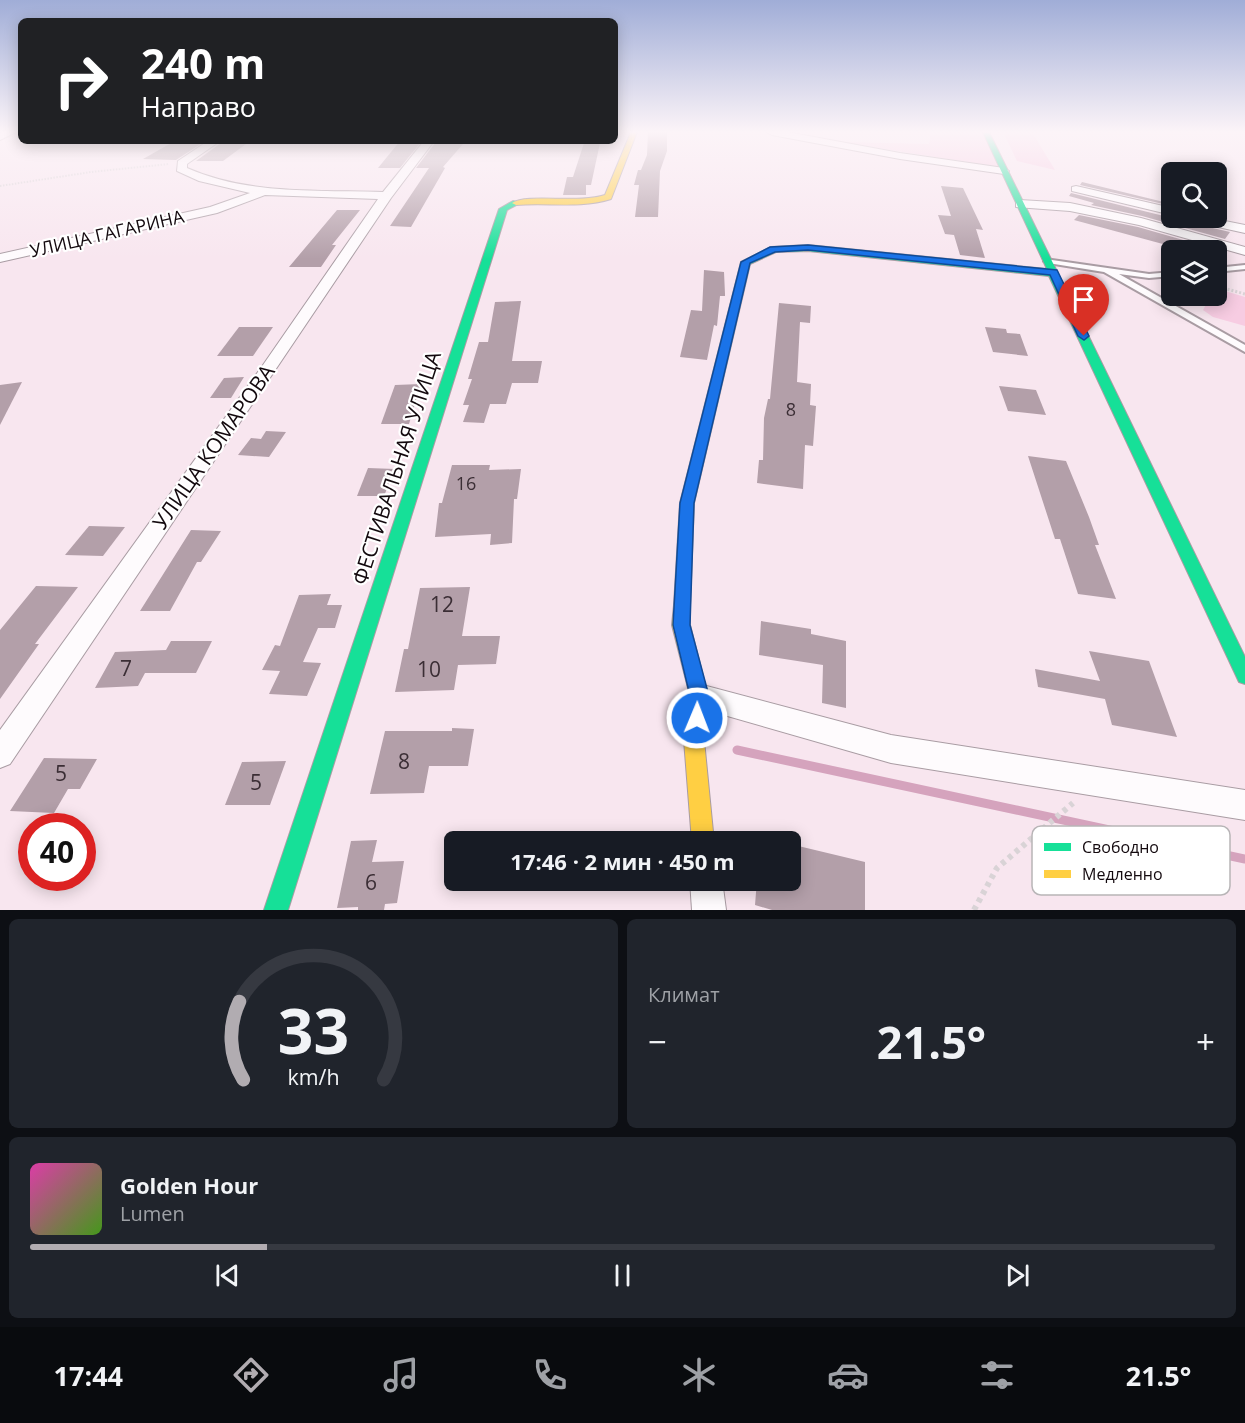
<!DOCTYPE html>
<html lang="ru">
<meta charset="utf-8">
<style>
body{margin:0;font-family:"Open Sans",sans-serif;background:#20242c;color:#f1f3f6;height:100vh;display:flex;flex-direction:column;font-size:22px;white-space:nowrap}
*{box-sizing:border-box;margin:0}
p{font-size:20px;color:#9ea1a6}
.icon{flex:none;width:33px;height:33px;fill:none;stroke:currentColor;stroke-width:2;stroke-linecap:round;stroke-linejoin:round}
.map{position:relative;height:910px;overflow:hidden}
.drawer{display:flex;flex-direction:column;gap:9px;padding:9px;background:#0d0f14;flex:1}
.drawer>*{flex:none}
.guide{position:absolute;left:18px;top:18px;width:600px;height:126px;border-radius:9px;box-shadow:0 3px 15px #0003;background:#202124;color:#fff;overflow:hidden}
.fabs{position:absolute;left:1161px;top:162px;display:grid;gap:12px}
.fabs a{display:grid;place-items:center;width:66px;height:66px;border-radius:9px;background:#171b24;box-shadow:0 3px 15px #0003;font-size:30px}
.speed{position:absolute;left:18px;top:813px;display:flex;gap:12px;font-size:30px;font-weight:700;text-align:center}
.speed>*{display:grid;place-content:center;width:78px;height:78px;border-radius:50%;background:#171b24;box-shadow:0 3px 15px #0003;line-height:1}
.speed .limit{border:9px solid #d22;background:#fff;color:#111}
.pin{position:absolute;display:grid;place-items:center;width:51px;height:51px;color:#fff;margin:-62px -26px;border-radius:50% 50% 50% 0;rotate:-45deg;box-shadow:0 0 6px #0007}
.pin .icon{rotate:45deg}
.me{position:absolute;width:66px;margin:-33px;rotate:1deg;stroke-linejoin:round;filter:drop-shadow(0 0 4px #0008)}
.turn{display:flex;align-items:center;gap:21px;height:126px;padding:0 24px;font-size:27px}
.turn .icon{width:78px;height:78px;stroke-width:2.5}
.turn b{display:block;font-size:42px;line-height:51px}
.big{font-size:45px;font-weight:700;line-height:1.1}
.drawer .tile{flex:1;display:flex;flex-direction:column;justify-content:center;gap:9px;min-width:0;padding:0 21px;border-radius:9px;background:#20242c}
.drawer .dial{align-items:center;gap:0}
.dial svg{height:156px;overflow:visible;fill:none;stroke:#363941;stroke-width:7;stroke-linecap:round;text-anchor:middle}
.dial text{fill:#f1f3f6;stroke:none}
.song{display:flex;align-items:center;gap:18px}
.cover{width:72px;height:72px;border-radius:9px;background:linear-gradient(135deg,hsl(320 70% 55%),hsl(100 70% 35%))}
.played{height:6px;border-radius:3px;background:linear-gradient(90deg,#b1acb1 20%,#363941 20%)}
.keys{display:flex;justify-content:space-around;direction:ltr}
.heat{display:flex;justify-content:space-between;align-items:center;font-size:33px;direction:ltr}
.drawer .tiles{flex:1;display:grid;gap:9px;grid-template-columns:1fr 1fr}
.tile:last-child{grid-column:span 2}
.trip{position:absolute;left:444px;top:831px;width:357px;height:60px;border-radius:9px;background:#171b24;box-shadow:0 3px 15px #0003;font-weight:700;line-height:60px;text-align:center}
.tab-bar{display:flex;height:96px;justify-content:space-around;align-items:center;background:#090b0e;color:#9ea1a6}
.tab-bar .icon{width:42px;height:42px}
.tab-bar .on{color:#b1acb1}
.tab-bar b{font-size:27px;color:#f1f3f6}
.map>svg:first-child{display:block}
.green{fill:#f7cce2}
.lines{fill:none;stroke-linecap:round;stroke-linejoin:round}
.stream{stroke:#d5a3bd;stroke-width:9}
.building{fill:#b39fa9}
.lane-casing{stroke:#a99ca3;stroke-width:4}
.street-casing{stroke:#a99ca3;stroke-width:2}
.fast-casing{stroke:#a99ca3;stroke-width:2}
.slow-casing{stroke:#a99ca3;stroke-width:2}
.path-far2{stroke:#d9d3d6;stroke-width:2;stroke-dasharray:1.5 1.5;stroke-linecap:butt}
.path-far1{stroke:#d9d3d6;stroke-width:3;stroke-dasharray:2 2;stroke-linecap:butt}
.path{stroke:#d9d3d6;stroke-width:6;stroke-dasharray:4.5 4.5;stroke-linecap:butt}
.lane{fill:#fefbfd;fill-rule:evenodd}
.street{fill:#fefbfd;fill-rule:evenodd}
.fast{fill:#16e098;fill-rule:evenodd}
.slow{fill:#ffcf43;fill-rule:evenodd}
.route{fill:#1a73e8;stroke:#114b97;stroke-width:1.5}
.labels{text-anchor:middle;stroke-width:4.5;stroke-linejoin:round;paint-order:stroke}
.far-street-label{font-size:18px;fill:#13090e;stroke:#fff}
.number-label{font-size:18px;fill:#3b2e35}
.street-label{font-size:21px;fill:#13090e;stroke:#fff}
.near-number-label{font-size:21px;fill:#3b2e35}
.key{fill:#fff;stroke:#b8b5b7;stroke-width:1.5}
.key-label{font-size:16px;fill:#13090e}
</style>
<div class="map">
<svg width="1245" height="910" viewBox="0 0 1245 910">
<rect width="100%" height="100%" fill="#f8e6ef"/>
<g class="green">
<path d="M 931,132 L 982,132 L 998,167 L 840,142 L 929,144 Z"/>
<path d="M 1003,132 L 1032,132 L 1055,170 L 1017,161 Z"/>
<path d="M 1225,291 L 1245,297 L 1245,326 L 1213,317 L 1203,310 L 1211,296 L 1216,296 L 1217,292 Z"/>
</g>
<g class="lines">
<path class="stream" d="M 737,750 L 1245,859"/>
</g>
<g class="building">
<path d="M 648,132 L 667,132 L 667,151 L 660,171 L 658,217 L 635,217 L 639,185 L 634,185 L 638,170 L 641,170 L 647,155 Z"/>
<path d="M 400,141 L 421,142 L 400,168 L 378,168 Z"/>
<path d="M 173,142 L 202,143 L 176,160 L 143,159 Z"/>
<path d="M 436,142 L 463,144 L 443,167 L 445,168 L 411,227 L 390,226 L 429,168 L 416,168 Z"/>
<path d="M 221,143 L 246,144 L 223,161 L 196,161 Z"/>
<path d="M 584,143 L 600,143 L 591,185 L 586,185 L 586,195 L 563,195 L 567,177 L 573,177 Z"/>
<path d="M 1082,182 L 1172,204 L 1172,206 L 1080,185 Z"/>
<path d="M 941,186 L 963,188 L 983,230 L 976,229 L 985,258 L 960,255 L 954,235 L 945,234 L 938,215 L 951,216 Z"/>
<path d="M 1071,193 L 1172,218 L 1187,218 L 1191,223 L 1230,232 L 1225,239 L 1142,216 L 1091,205 L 1094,203 L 1069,196 Z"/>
<path d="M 337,210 L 360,210 L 332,245 L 336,245 L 321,267 L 289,267 Z"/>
<path d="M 1079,215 L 1138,227 L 1218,250 L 1185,250 L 1074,220 Z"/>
<path d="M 704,270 L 724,272 L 725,294 L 725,296 L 720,296 L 717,326 L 714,325 L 707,360 L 680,357 L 691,310 L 702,311 Z"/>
<path d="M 521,301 L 512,361 L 542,361 L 538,383 L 512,383 L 506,404 L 490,404 L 484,423 L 463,422 L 469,405 L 463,405 L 472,379 L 468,379 L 479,342 L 488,342 L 495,302 Z"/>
<path d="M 779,303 L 811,306 L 810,323 L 800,322 L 797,382 L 811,384 L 810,405 L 816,406 L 813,446 L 805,445 L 803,489 L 757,483 L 759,460 L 763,460 L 764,418 L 768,399 L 770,399 Z"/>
<path d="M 239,327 L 273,327 L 253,356 L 217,356 Z"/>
<path d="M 985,327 L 1006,329 L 1007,333 L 1020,334 L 1028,356 L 993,352 Z"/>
<path d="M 244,377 L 231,398 L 210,398 L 224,378 Z"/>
<path d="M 22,382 L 0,425 L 0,385 Z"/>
<path d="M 421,384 L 409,424 L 381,424 L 395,385 Z"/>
<path d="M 999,386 L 1036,390 L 1046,415 L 1008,411 Z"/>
<path d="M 266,431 L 286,432 L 269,457 L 238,455 L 251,438 L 261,439 Z"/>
<path d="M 1028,456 L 1066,461 L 1089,517 L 1099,545 L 1095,545 L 1116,599 L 1078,594 L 1060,539 L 1055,539 Z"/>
<path d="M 452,465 L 490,465 L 489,470 L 521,469 L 517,499 L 514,499 L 512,543 L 490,545 L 491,534 L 435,537 L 439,503 L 442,503 Z"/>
<path d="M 368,468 L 395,469 L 384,496 L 357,496 Z"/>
<path d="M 89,526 L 125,527 L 103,556 L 65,555 Z"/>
<path d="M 191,530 L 221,531 L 201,562 L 197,562 L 170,611 L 140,611 Z"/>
<path d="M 36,586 L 78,587 L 35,644 L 39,644 L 0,699 L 0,630 Z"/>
<path d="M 470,587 L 462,636 L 500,636 L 496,664 L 458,665 L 454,690 L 395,692 L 404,649 L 408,649 L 420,588 Z"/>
<path d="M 331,594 L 327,605 L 342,605 L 335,628 L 318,628 L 303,662 L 321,663 L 307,696 L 269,694 L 280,671 L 262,670 L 275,645 L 280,646 L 299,595 Z"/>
<path d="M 761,621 L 811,629 L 811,634 L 846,641 L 846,708 L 822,703 L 823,665 L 759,655 Z"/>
<path d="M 171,641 L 212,641 L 196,673 L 145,673 L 138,686 L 95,688 L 115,652 L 166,650 Z"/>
<path d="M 1089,651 L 1149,661 L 1177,737 L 1112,725 L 1105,699 L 1038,687 L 1035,669 L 1100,681 Z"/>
<path d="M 452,728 L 474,729 L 468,766 L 429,766 L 424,793 L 370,794 L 385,731 L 452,731 Z"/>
<path d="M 44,758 L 97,759 L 80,789 L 68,789 L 54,813 L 10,811 Z"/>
<path d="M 286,761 L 270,805 L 225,805 L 242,762 Z"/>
<path d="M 377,840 L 372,862 L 404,861 L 397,903 L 385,904 L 384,910 L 358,910 L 358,907 L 337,908 L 351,841 Z"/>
<path d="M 790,844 L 865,862 L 865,910 L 772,910 L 755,905 L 757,880 L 790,880 Z"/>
</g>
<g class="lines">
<g class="lane-casing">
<g id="lane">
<path d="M 1045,259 L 1149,274 L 1172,272 L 1172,276 L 1149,278 L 1119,274 L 1245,345 L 1245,352 L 1104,272 L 1048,263 L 1044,261 Z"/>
<path d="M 1245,265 L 1245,269 L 1216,272 L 1216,268 Z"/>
</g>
</g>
<g class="street-casing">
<g id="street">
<path d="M 3,132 L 16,132 L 0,140 L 0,133 Z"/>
<path d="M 767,132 L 787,132 L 900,153 L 1004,168 L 1009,171 L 1004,174 L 900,159 L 772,135 Z"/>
<path d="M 208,141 L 220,141 L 187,164 L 187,168 C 248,195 317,190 383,192 L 424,141 L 434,141 L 391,198 L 10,764 L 0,768 L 0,730 L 263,365 L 378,199 L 265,195 L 217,213 L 0,262 L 0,254 L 210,207 L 250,193 L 199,181 L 177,171 L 178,161 Z"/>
<path d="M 1076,186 L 1172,208 L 1172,215 L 1072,191 L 1072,187 Z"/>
<path d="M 1020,200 L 1070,203 L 1141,218 L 1245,247 L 1245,255 L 1139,225 L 1070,211 L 1016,207 L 1016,201 Z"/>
<path d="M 1189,218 L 1210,218 L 1245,225 L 1245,233 L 1191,221 Z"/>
<path d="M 699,684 L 891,735 L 1245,790 L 1245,820 L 891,763 L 689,705 L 686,696 L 689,687 Z"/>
<path d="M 690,880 L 722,880 L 726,910 L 692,910 Z"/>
</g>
</g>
<g class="fast-casing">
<g id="fast">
<path d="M 983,132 L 989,132 L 1245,657 L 1245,684 L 1239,682 L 1049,276 L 808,251 L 776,252 L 750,264 L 694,503 L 690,605 L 688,610 L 682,612 L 676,610 L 674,605 L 680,503 L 741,262 L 771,247 L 808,245 L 1047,269 Z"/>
<path d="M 513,201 L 520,203 L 507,210 L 288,910 L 264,910 L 499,209 Z"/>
</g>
</g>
<g class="slow-casing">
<g id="slow">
<path d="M 631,132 L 637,132 L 611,199 C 579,209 548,202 516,205 L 512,203 C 528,193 578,204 605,195 Z"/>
<path d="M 682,598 L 688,600 L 690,605 L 690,625 L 708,696 L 704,740 L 714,842 L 692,842 L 684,740 L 690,696 L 672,625 L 674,605 L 676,600 Z"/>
</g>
</g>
<path class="path-far2" d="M 0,186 L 91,172 L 169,164"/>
<path class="path-far1" d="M 1216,286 L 1245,294"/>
<path class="path" d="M 974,910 L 997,868 L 1073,803"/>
<use href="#lane" class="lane"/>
<use href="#street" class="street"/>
<use href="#fast" class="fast"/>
<use href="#slow" class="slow"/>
</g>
<linearGradient id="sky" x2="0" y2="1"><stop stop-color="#a0add7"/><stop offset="0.51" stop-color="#fcf4f8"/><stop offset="1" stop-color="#fcf4f8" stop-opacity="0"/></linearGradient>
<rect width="1245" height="259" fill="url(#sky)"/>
<path class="route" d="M 808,245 L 1057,270 L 1089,336 L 1084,340 L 1078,336 L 1050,275 L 808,250 L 775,252 L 750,263 L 694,503 L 690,625 L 709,696 L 703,724 L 697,727 L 690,724 L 687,718 L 690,696 L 673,625 L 680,503 L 741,262 L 770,247 Z"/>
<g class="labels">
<g class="far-street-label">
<text transform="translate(107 234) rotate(-13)" y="6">УЛИЦА ГАГАРИНА</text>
</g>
<g class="number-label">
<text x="791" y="416">8</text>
<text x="466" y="490">16</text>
</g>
<g class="street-label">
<text transform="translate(214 447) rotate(-55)" y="7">УЛИЦА КОМАРОВА</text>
<text transform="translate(397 468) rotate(-72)" y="7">ФЕСТИВАЛЬНАЯ УЛИЦА</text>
</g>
<g class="near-number-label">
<text x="442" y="612">12</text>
<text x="126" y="676">7</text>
<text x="429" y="677">10</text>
<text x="404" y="769">8</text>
<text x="61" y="781">5</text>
<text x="256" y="790">5</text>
<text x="371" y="890">6</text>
</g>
</g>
<rect x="1032" y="826" width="198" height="69" rx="9" class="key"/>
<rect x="1044" y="843" width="27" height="8" fill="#16e098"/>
<rect x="1044" y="870" width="27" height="8" fill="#ffcf43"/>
<g class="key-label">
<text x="1082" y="853">Свободно</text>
<text x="1082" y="880">Медленно</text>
</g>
</svg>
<div class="fabs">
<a><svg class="icon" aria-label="search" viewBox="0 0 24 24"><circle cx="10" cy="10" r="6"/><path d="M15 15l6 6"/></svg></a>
<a><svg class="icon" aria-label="layers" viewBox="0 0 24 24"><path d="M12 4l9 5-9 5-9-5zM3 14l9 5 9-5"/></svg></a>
</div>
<div class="speed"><div class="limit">40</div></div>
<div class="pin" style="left:1084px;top:336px;background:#d93025"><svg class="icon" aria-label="arrive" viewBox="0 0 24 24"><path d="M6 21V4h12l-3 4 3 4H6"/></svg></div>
<svg class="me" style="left:697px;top:718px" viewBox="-20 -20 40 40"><circle r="17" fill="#1a73e8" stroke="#fff" stroke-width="3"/><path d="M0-11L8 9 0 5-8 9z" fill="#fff"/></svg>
<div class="trip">17:46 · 2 мин · 450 m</div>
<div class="guide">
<div class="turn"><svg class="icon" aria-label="right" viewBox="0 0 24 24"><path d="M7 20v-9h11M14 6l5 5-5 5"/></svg><div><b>240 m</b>Направо</div></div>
</div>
</div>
<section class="drawer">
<div class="tiles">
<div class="tile dial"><svg viewBox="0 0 100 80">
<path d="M14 69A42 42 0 1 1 86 69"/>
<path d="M14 69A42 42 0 0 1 12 29" stroke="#b1acb1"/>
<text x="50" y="56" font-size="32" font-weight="700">33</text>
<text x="50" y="72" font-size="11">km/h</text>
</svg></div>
<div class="tile"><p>Климат</p>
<div class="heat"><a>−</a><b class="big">21.5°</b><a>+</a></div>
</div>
<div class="tile">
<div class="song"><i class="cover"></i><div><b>Golden Hour</b><p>Lumen</p></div></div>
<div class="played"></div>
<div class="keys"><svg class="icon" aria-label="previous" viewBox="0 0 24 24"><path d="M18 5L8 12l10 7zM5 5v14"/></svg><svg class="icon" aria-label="pause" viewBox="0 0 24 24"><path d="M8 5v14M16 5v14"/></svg><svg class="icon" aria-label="next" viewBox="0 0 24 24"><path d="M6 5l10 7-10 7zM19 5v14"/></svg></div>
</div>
</div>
</section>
<nav class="tab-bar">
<b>17:44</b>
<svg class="icon on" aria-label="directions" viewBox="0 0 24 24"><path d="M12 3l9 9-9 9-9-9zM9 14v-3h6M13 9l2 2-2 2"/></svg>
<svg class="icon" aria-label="music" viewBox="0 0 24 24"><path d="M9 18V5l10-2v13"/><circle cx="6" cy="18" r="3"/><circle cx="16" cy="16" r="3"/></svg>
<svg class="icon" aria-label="phone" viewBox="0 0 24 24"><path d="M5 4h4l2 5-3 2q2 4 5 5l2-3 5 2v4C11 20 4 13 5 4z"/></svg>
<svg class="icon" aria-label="climate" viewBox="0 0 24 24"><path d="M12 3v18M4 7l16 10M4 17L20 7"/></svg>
<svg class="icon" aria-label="car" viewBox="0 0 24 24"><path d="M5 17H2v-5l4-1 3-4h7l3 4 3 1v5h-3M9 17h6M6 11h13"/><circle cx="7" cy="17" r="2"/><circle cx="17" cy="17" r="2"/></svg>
<svg class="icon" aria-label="filters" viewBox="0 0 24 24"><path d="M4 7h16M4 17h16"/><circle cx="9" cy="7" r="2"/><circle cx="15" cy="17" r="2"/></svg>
<b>21.5°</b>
</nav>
